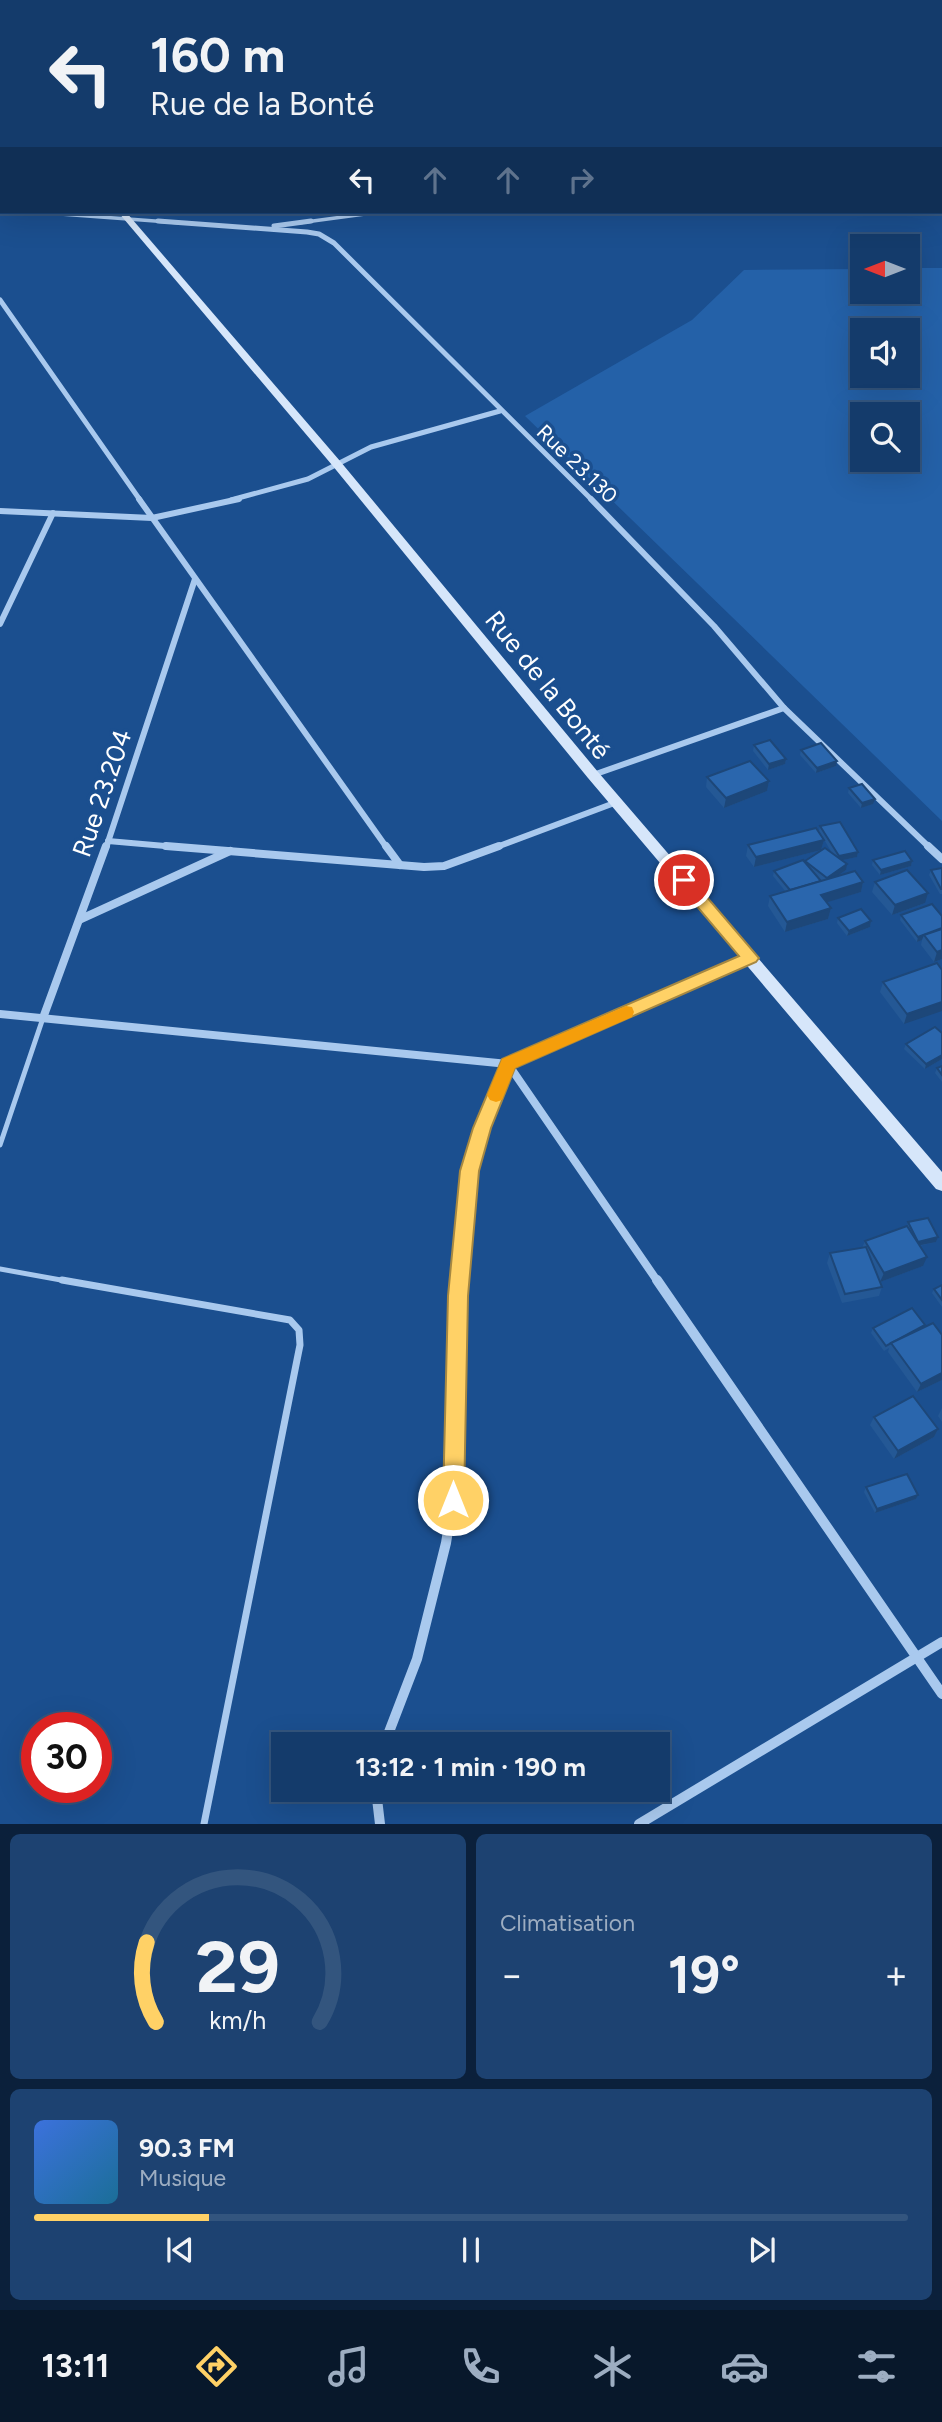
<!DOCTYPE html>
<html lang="fr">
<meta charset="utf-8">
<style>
body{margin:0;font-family:Figtree,sans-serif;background:#1d4271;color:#f1f3f6;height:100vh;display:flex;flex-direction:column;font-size:26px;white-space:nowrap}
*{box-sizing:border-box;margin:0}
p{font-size:23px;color:#9dadc1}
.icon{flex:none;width:38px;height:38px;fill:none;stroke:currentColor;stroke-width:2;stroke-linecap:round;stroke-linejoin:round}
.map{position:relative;height:1824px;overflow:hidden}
.sheet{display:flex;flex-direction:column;gap:10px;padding:10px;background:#0b203b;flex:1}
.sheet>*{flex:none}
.top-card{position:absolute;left:0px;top:0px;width:943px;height:214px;box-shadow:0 7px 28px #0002,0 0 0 2px #33557e;background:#143b6b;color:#f1f3f6;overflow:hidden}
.needle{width:46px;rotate:270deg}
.fabs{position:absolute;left:850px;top:234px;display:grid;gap:14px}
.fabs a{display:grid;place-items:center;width:70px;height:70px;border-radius:0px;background:#143b6b;box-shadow:0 7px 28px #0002,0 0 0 2px #33557e;font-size:35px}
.speed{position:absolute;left:21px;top:1712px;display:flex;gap:14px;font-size:35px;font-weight:700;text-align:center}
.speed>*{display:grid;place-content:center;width:91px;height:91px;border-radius:50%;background:#143b6b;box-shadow:0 7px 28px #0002,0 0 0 2px #33557e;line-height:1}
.speed .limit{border:10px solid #d22;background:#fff;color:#111}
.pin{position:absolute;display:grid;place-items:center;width:60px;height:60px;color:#fff;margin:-30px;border:4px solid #fff;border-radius:50%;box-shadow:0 2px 7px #0007}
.me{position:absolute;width:77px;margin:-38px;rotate:0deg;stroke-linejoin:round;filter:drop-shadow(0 0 5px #0008)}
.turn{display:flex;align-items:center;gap:24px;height:147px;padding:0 35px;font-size:32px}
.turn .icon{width:91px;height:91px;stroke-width:2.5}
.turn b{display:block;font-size:49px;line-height:60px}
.lanes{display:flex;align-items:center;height:66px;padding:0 35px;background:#0003;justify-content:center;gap:35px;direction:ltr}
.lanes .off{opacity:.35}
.big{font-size:52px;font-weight:700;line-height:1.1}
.sheet .tile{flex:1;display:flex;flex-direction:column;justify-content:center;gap:10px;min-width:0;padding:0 24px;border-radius:10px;background:#1d4271}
.sheet .dial{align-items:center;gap:0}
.dial svg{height:182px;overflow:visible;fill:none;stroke:#33557e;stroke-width:7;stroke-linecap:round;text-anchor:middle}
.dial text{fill:#f1f3f6;stroke:none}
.song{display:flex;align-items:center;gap:21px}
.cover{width:84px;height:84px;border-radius:10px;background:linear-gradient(135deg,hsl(220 70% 55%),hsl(200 70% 35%))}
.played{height:7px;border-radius:4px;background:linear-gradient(90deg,#ffd166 20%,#33557e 20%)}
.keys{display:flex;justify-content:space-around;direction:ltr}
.heat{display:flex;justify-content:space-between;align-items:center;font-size:38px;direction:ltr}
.sheet .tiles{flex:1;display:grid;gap:10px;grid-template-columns:1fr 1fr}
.tile:last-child{grid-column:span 2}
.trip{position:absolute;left:271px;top:1732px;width:399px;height:70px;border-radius:0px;background:#143b6b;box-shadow:0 7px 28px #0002,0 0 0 2px #33557e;font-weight:700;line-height:70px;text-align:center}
.dock{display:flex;height:112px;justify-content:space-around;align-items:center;background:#08182b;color:#9dadc1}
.dock .icon{width:49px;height:49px}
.dock .on{color:#ffd166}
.dock b{font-size:32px;color:#f1f3f6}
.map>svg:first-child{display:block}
.green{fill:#2461a8;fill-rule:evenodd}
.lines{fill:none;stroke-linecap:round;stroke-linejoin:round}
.lane-far1{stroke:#a9c9ee;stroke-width:5}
.lane{stroke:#a9c9ee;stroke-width:7}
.street-far4{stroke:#a9c9ee;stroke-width:3.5}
.street-far3{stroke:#a9c9ee;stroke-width:5}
.street-far2{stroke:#a9c9ee;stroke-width:6}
.street-far1{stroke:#a9c9ee;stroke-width:8}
.street{stroke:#a9c9ee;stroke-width:10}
.secondary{fill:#d6e6fa;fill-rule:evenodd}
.wall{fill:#245895}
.shaded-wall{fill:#1d4779}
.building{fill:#2a66ad;stroke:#1d4779;stroke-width:2}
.route{fill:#ffd166;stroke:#a68842;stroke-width:2}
.slow{fill:#f59e0b}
.labels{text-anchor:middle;stroke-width:7;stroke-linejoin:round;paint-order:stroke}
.far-street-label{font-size:21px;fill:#fff;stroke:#1b4f8f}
.street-label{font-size:26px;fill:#fff;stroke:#1b4f8f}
</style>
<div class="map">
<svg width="942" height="1824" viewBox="0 0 942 1824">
<rect width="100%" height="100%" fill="#1b4f8f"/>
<path class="green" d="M 908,268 L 942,268 L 942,821 L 525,416 L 692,320 L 744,270 L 863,269 L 863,292 L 908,292 ZM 863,331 L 908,331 L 908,376 L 863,376 ZM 863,415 L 908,415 L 908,460 L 863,460 Z"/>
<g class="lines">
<g class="lane-far1">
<path d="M 0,1145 L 43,1018"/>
<path d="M 0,1269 L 72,1282"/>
</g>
<path class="lane" d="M 62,1280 L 290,1320 L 299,1330 L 300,1345 L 204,1824"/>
<g class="street-far4">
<path d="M 425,0 L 431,2"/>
<path d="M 278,2 L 285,0"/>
<path d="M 543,2 L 549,0"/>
<path d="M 33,212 L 182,223"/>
<path d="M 0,213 L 20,212"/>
<path d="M 298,223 L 380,212"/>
</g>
<g class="street-far3">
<path d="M 158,221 L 307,232 L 319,234 L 334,243 L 592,500"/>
<path d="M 274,226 L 311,221"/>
<path d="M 0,300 L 140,500"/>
<path d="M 231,500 L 308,479 L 371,447 L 500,411"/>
</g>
<g class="street-far2">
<path d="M 139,499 L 387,848"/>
<path d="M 591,499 L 714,626 L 784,708 L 930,848"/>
<path d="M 0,511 L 152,518 L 239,499"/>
<path d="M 0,624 L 53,513"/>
<path d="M 593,775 L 784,708"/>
<path d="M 108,841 L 188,848"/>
<path d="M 106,848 L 195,579"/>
<path d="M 494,848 L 617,802"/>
</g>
<g class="street-far1">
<path d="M 166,846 L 424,867 L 444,866 L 499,846"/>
<path d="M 386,846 L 400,865"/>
<path d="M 928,846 L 942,859"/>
<path d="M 81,919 L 230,851"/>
<path d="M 0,1014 L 508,1064 L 750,958"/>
<path d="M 43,1018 L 106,846"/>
<path d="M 508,1064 L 658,1282"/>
<path d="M 459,1282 L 470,1171 L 482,1128 L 508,1064"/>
</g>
<g class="street">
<path d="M 657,1280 L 942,1694"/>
<path d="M 384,1745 L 417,1659 L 446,1543 L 453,1500 L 460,1280"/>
<path d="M 376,1790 L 380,1824"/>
<path d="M 639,1824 L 942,1642"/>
</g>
<path class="secondary" d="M 118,212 L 126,212 L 340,461 L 598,772 L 942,1172 L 942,1191 L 936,1189 L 588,778 L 332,465 Z"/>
</g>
<g class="wall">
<path d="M 754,745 L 786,759 L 785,764 L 768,770 L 753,751 Z"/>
<path d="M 801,750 L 836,766 L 816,773 L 800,755 Z"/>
<path d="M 707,777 L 769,781 L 767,791 L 724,808 L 706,787 Z"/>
<path d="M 849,788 L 873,804 L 861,808 L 848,793 Z"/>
<path d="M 820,826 L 858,852 L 857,857 L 842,860 L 846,870 L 836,877 L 863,882 L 861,892 L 826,902 L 831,908 L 828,919 L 785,932 L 768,906 L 770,896 L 786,892 L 773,876 L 774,871 L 832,853 L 819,831 Z"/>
<path d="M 824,840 L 821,850 L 754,867 L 746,856 L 748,845 Z"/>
<path d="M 873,860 L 912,861 L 911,866 L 880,875 L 872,865 Z"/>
<path d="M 942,868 L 942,894 L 940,894 L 929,875 L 931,870 Z"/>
<path d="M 875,882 L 925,903 L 892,915 L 872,892 Z"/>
<path d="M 932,904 L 942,959 L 934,962 L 921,945 L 922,940 L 917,942 L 900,920 L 901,915 Z"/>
<path d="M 838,918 L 871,921 L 870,927 L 847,936 L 837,923 Z"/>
<path d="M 937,963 L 904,1024 L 880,992 L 883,982 Z"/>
<path d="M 942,1033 L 942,1059 L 925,1069 L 904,1049 L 906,1044 Z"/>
<path d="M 942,1066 L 942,1082 L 935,1073 L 937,1068 Z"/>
<path d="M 908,1222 L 938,1237 L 936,1242 L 919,1246 L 923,1266 L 880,1282 L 882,1287 L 879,1296 L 842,1303 L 827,1263 L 830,1253 L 862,1248 L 865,1241 L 907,1226 Z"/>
<path d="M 942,1285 L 942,1307 L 932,1293 L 934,1289 Z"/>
<path d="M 924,1327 L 942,1380 L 917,1392 L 888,1352 L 889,1348 L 884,1351 L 871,1333 L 873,1328 Z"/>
<path d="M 942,1408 L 942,1422 L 938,1416 Z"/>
<path d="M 874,1417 L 938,1429 L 934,1437 L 894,1459 L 870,1425 Z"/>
<path d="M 866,1487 L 918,1495 L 916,1499 L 875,1513 L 864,1492 Z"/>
</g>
<g class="shaded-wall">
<path d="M 786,759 L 785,764 L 768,770 L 769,764 Z"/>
<path d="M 837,761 L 836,766 L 816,773 L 817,768 Z"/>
<path d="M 769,781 L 767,791 L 724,808 L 726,798 Z"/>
<path d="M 875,799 L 873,804 L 861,808 L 862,803 Z"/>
<path d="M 824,840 L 821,850 L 754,867 L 756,857 Z"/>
<path d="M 858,852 L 857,857 L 838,861 L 839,856 Z"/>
<path d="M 912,861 L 911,866 L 880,875 L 881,870 Z"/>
<path d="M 847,864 L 846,870 L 826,884 L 827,878 Z"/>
<path d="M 863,882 L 861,892 L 818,905 L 821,895 Z"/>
<path d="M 928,893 L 925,903 L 892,915 L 895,905 Z"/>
<path d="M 831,908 L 828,919 L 785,932 L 787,922 Z"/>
<path d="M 871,921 L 870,927 L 847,936 L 849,931 Z"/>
<path d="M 924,935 L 922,940 L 917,942 L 918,937 Z"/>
<path d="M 942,950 L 942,959 L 934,962 L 937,952 Z"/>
<path d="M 942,1002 L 942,1011 L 904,1024 L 907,1014 Z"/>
<path d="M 942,1055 L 942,1059 L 925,1069 L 926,1064 Z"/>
<path d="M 938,1237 L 936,1242 L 916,1246 L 918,1242 Z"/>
<path d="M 927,1257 L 923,1266 L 880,1282 L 884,1273 Z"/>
<path d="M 942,1373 L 942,1380 L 917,1392 L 921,1384 Z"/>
<path d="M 938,1429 L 934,1437 L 894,1459 L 898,1451 Z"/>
<path d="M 918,1495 L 916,1499 L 875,1513 L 877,1509 Z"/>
</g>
<g class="building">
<path d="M 770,740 L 786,759 L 769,764 L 754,745 Z"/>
<path d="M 821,743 L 837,761 L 817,768 L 801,750 Z"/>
<path d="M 750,761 L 769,781 L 726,798 L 707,777 Z"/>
<path d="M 862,784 L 875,799 L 862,803 L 849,788 Z"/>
<path d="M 840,822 L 858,852 L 839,856 L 820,826 Z"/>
<path d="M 816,828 L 824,840 L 756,857 L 748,845 Z"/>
<path d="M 825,848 L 847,864 L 827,878 L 805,861 Z"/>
<path d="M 905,851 L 912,861 L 881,870 L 873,860 Z"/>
<path d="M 803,860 L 821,881 L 790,890 L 774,871 Z"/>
<path d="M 942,868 L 942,889 L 941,889 L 931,870 Z"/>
<path d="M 907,870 L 928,893 L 895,905 L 875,882 Z"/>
<path d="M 855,871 L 863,882 L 821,895 L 831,908 L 787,922 L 770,896 Z"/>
<path d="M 932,904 L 942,916 L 942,928 L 918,937 L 901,915 Z"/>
<path d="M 861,909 L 871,921 L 849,931 L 838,918 Z"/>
<path d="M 942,929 L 942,950 L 937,952 L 924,935 Z"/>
<path d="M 937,963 L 942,970 L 942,1002 L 907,1014 L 883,982 Z"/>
<path d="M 935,1027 L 942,1033 L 942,1055 L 926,1064 L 906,1044 Z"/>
<path d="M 942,1066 L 942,1075 L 937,1068 Z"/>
<path d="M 928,1218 L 938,1237 L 918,1242 L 908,1222 Z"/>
<path d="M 907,1226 L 927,1257 L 884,1273 L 865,1241 Z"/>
<path d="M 866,1247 L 882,1287 L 845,1294 L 830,1253 Z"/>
<path d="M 942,1285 L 942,1300 L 934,1289 Z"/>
<path d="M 912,1308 L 925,1325 L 886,1346 L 873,1328 Z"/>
<path d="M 933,1323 L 942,1335 L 942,1373 L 921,1384 L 891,1343 Z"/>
<path d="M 913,1396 L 938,1429 L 898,1451 L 874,1417 Z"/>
<path d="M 907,1474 L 918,1495 L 877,1509 L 866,1487 Z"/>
</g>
<path class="route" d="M 684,874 L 689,876 L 759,958 L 756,962 L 515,1068 L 491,1128 L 479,1171 L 468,1296 L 464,1500 L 461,1507 L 453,1510 L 446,1507 L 443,1500 L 448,1296 L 460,1171 L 473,1128 L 502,1059 L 739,956 L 678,884 L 676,880 Z"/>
<path class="slow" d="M 626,1006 L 632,1007 L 634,1012 L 632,1017 L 515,1068 L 502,1100 L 496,1102 L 490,1100 L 487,1095 L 502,1059 Z"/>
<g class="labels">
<g class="far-street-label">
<text transform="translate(577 464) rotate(44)" y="7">Rue 23.130</text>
</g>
<g class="street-label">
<text transform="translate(548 685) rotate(51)" y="9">Rue de la Bonté</text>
<text transform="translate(102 793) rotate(-71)" y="9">Rue 23.204</text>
</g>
</g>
</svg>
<div class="fabs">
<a><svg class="needle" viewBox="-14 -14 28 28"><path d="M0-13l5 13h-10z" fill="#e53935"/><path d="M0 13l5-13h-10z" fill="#9dadc1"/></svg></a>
<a><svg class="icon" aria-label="sound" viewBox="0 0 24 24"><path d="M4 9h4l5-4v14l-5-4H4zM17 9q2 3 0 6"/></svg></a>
<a><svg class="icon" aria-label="search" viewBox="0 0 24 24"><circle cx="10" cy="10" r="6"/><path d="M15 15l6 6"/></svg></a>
</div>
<div class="speed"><div class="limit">30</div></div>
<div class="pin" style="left:684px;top:880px;background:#d93025"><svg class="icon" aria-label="arrive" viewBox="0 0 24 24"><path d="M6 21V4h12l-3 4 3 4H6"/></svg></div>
<svg class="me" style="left:453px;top:1500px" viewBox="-20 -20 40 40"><circle r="17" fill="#ffd166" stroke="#fff" stroke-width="3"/><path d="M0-11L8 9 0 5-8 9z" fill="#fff"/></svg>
<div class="trip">13:12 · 1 min · 190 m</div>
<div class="top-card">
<div class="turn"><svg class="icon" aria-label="left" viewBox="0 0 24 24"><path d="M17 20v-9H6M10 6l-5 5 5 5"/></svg><div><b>160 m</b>Rue de la Bonté</div></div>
<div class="lanes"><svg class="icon" aria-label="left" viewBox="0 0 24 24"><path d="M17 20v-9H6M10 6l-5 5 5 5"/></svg><svg class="icon off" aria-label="ahead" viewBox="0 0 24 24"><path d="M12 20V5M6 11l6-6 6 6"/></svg><svg class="icon off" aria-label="ahead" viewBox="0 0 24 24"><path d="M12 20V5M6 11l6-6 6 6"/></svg><svg class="icon off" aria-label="right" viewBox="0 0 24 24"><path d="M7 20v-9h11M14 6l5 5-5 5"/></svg></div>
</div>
</div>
<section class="sheet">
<div class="tiles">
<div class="tile dial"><svg viewBox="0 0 100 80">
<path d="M14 69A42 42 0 1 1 86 69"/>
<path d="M14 69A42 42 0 0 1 10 34" stroke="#ffd166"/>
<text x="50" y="56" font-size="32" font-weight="700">29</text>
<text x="50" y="72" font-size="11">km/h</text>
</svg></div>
<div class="tile"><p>Climatisation</p>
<div class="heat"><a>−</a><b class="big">19°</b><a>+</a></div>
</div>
<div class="tile">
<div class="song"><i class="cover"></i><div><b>90.3 FM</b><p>Musique</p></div></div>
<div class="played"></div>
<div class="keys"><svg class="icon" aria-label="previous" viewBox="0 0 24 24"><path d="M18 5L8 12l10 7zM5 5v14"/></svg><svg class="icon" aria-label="pause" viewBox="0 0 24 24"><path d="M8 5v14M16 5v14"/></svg><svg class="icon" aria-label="next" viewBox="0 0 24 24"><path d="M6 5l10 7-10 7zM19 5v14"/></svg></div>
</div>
</div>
</section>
<nav class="dock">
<b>13:11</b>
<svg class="icon on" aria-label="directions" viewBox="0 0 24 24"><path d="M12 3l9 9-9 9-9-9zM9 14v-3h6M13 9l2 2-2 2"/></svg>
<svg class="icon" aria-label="music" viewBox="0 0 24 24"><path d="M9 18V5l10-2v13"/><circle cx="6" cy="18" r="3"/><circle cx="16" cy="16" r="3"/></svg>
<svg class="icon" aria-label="phone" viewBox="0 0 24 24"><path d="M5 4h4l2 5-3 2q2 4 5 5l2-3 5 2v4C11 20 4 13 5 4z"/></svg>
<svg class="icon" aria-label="climate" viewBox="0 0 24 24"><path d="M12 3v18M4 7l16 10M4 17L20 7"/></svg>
<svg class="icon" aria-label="car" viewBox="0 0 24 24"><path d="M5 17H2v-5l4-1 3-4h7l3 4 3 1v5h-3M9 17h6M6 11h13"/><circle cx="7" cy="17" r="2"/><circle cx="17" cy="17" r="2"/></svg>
<svg class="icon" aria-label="filters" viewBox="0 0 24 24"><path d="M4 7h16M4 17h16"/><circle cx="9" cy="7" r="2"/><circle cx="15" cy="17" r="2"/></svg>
</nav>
